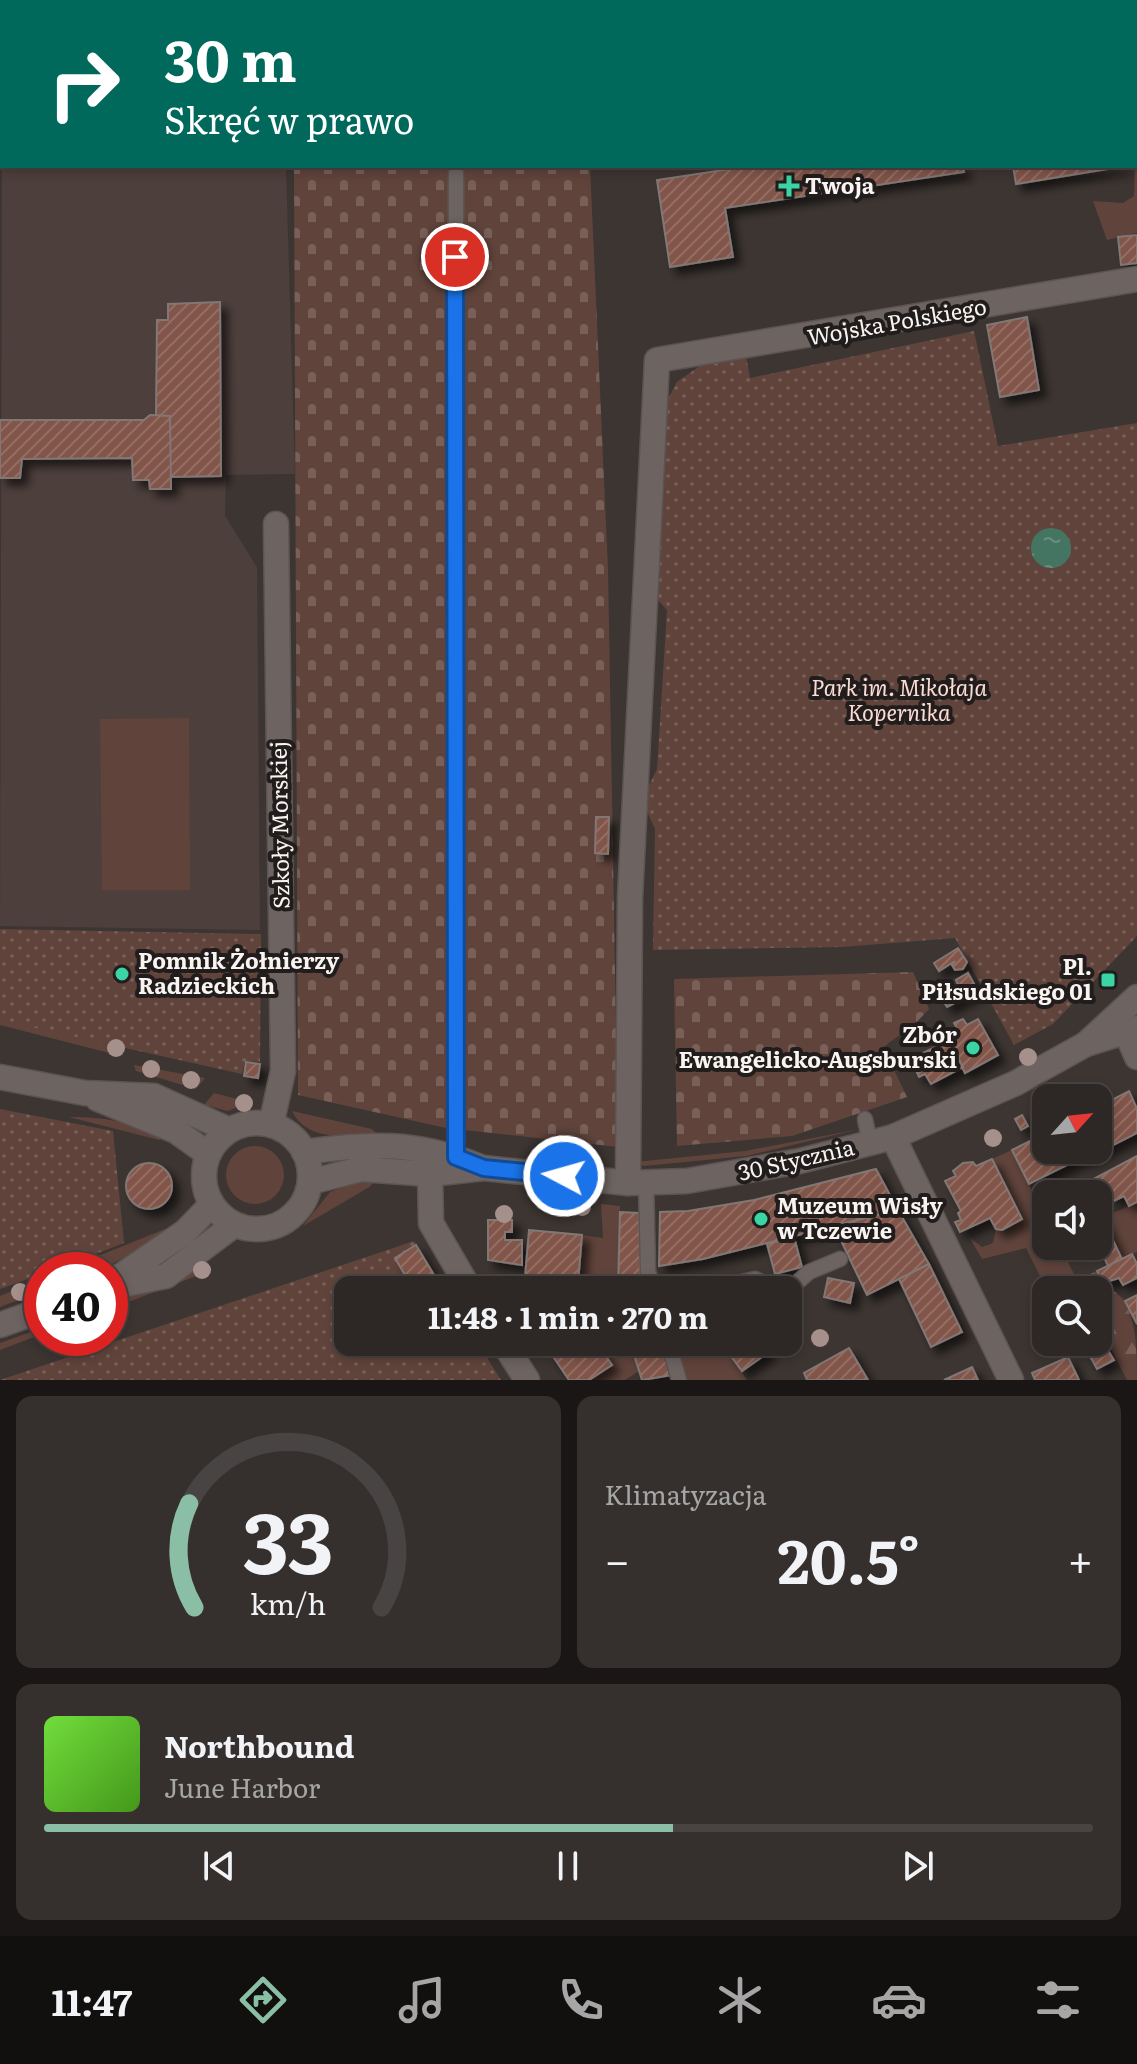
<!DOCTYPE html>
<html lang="pl">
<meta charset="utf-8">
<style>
body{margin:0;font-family:Literata,serif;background:#35302e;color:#f1f3f6;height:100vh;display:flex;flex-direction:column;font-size:30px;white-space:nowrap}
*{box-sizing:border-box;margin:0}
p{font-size:26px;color:#a7a6a7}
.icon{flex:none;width:44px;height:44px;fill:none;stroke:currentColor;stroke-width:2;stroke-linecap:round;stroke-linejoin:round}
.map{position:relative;height:1380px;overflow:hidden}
.panel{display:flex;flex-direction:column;gap:16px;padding:16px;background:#191615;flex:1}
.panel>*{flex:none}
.top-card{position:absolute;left:0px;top:0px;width:1138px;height:168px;box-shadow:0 4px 12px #0003,0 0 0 2px #484443;background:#00695c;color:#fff;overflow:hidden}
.needle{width:52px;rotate:63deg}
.fabs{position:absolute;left:1032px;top:1084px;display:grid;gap:16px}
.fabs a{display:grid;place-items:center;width:80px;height:80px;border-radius:16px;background:#2d2826;box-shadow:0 4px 12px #0003,0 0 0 2px #484443;font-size:40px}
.speed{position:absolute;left:24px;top:1252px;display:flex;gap:16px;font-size:40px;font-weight:700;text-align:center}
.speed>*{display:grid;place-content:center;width:104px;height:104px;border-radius:50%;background:#2d2826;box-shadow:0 4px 12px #0003,0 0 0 2px #484443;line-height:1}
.speed .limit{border:12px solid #d22;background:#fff;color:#111}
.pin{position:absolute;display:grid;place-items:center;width:68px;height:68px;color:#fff;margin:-34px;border:4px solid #fff;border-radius:50%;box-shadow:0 2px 8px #0007}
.me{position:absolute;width:88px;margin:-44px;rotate:276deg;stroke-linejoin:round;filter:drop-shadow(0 0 6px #0008)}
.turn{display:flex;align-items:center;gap:28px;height:168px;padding:0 32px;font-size:36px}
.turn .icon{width:104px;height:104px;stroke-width:2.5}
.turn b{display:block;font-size:56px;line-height:68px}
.big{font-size:60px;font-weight:700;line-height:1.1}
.panel .card{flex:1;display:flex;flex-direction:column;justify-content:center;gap:12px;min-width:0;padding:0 28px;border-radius:16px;background:#35302e}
.panel .dial{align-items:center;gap:0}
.dial svg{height:208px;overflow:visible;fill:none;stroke:#484443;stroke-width:7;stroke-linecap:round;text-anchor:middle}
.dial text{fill:#f1f3f6;stroke:none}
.song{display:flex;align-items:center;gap:24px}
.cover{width:96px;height:96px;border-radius:12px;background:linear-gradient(135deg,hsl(100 70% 55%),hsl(100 70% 35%))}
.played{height:8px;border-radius:4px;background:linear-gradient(90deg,#8abfa5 60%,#484443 60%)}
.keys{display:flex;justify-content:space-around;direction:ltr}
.heat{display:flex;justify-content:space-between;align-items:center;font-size:44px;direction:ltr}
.panel .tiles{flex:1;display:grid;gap:16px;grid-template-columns:1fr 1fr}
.card:last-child{grid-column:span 2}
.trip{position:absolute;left:334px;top:1276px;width:468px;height:80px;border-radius:16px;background:#2d2826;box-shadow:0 4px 12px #0003,0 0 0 2px #484443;font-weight:700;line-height:80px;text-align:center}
.menu{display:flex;height:128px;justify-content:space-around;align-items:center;background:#12100f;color:#a7a6a7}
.menu .icon{width:56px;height:56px}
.menu .selected{color:#8abfa5}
.menu b{font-size:36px;color:#f1f3f6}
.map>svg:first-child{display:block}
.built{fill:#4d3f3b}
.grass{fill:#60443c}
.forest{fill:url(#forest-firs)}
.cemetery{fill:url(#cemetery-stones)}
.park{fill:url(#park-dots)}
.water{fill:url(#water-ripples)}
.building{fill:url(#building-hatch);stroke:#817876;stroke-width:2;filter:url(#shadow)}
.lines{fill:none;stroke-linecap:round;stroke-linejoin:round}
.lane-casing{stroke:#5b5452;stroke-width:17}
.street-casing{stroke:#5b5452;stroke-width:27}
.secondary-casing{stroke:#5b5452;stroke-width:27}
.lane{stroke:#6d6462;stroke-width:14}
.street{stroke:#6d6462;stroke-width:24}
.secondary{stroke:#6d6462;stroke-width:24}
.rail{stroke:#b9b3b1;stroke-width:6}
.tree{fill:#a5908b}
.route-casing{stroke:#114b97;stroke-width:20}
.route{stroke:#1a73e8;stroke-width:14}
.poi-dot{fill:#3ad4a5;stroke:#211d1c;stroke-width:3}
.labels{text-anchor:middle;stroke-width:8;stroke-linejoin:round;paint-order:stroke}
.poi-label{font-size:22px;font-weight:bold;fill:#f9f4f2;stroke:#211d1c;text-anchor:start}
.street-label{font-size:22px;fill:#f9f4f2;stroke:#211d1c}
.park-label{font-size:22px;font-style:italic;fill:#fbdbd3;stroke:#211d1c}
</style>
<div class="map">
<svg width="1137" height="1380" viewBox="0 0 1137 1380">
<defs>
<pattern id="forest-firs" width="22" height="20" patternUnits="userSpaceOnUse" patternTransform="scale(2)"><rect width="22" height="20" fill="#60443c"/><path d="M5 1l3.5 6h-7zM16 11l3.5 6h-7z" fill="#786059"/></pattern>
<pattern id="cemetery-stones" width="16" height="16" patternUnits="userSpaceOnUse" patternTransform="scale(2)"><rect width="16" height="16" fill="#60443c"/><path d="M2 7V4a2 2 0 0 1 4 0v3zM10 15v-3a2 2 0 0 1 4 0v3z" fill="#786059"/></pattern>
<pattern id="park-dots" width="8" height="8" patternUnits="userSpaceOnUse" patternTransform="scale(2)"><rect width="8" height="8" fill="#60443c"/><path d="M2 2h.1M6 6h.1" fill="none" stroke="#786059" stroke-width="1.8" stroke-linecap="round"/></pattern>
<pattern id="water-ripples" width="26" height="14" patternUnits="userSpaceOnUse" patternTransform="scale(2)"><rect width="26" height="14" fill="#437562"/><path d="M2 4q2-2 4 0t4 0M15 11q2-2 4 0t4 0" fill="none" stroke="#689081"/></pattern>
<pattern id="building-hatch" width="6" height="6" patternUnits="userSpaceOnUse" patternTransform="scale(2)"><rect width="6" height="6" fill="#815448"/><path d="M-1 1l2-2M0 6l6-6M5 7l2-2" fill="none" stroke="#946d63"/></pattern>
<filter id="shadow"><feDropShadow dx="7" dy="7" stdDeviation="4" flood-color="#0009"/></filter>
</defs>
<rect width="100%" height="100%" fill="#3c3532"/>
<g class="built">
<path d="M 205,0 L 581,0 L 192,2 Z"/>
<path d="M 2,156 L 2,166 L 286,166 L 295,474 L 226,475 L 225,516 L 257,567 L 260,930 L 0,926 Z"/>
</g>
<g class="grass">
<path d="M 1137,103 L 1137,233 L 1107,240 L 1093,201 L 1123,203 L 1134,196 Z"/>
<path d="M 189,718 L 190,890 L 102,890 L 100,719 Z"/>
<path d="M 0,1017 L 123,1046 L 121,1056 L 0,1025 Z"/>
<path d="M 134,1065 L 205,1078 L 196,1089 L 136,1071 Z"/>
<path d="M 214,1093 L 249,1102 L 228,1111 L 204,1105 Z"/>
<path d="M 292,1111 L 372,1129 L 378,1135 C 347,1135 308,1143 292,1111 Z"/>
<path d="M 69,1117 C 104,1117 133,1122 164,1137 L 159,1140 Z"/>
<path d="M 860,1129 L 746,1156 L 644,1166 L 635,1162 L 745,1151 Z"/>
<circle cx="255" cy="1175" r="29"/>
<path d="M 1012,1150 L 1046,1219 L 1046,1246 L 1060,1246 L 1082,1290 L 1047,1290 L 1026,1248 L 982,1259 L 970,1238 L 982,1247 L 993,1243 L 996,1229 L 1002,1230 L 1022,1219 L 992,1159 Z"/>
<path d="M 361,1180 L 373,1180 L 371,1186 L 303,1226 L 330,1192 Z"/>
<path d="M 1137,1202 L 1137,1252 L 1122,1259 L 1102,1218 Z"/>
<path d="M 601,1204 L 620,1206 L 618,1290 L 578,1290 L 582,1235 L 603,1238 Z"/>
<path d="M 165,1229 L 167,1233 L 107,1267 L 64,1270 Z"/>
<path d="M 205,1261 L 212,1270 L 110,1309 L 110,1303 L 176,1279 Z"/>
<path d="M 42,1279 L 42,1291 L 0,1307 L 0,1296 Z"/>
<path d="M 42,1328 L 42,1334 L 0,1350 L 0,1343 Z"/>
<path d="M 596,1342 L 630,1342 L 639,1371 L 625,1380 L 589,1380 L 611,1365 Z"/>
<path d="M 668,1342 L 742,1342 L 728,1352 L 747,1380 L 679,1380 Z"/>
</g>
<path class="forest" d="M 1097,1271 C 1104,1285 1112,1288 1123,1299 C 1137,1320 1137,1354 1137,1380 L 1127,1380 L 1098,1323 L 1098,1290 L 1082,1290 L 1077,1280 Z"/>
<g class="cemetery">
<path d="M 294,166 L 590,166 L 608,570 L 618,1147 L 446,1128 L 298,1095 Z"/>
<path d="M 913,972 L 929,1009 L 914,1025 L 883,1047 L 907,1097 L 792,1136 L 677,1146 L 674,979 Z"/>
</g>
<g class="park">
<path d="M 974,331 L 998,446 L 1137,423 L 1137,936 L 1053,1024 L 1014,1045 L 955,938 L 842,947 L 653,950 L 655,829 L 642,800 L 657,769 L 667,610 L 658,600 L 662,410 L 677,382 L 701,365 L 746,356 L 750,378 Z"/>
<path d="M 0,929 L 261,934 L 260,1062 L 245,1061 L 242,1074 L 0,1020 Z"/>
<path d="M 0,1109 L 113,1131 L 124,1243 L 54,1270 L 42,1270 L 42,1274 L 0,1289 Z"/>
<path d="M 414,1241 L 445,1290 L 348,1290 L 348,1342 L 477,1342 L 501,1380 L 0,1380 Z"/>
</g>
<circle class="water" cx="1051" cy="548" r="20"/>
<g class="building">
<path d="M 750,166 L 963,166 L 964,172 L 725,208 L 733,257 L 670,267 L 657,180 Z"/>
<path d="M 1013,166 L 1126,166 L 1016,184 Z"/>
<path d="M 1137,235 L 1137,263 L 1121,265 L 1118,237 Z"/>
<path d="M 220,302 L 221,476 L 170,477 L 170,416 L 156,416 L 157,320 L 168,320 L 168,304 Z"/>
<path d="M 1027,317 L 1039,390 L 1000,397 L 987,325 Z"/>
<path d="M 150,415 L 170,416 L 171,489 L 150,489 L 149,480 L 133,480 L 132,458 L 22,459 L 20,478 L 0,478 L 0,420 L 144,420 Z"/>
<path d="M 596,817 L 609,817 L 608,854 L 595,853 Z"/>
<path d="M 958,948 L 967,962 L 963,969 L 955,970 L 952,965 L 955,961 L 939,971 L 934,963 Z"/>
<path d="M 968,973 L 978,991 L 947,1007 L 941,997 L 959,987 L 956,980 Z"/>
<path d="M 963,1019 L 967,1025 L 978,1019 L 998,1055 L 965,1073 L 947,1035 L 958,1030 L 954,1023 Z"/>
<path d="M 949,1040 L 963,1067 L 931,1084 L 925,1074 L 919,1077 L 915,1068 L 921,1065 L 917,1056 Z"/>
<path d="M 246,1062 L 260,1064 L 258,1078 L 244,1076 Z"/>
<path d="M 1129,1091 L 1137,1109 L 1137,1133 L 1088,1158 L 1084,1150 L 1098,1150 L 1098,1107 Z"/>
<path d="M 1022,1115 L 1028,1126 L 1021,1130 L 1015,1119 Z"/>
<path d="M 1046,1133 L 1046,1150 L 1084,1150 L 1087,1155 L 1029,1184 L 1012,1150 Z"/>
<path d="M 1137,1156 L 1137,1202 L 1129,1206 L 1124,1196 L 1114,1201 L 1107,1186 L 1093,1192 L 1088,1182 Z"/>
<path d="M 992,1159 L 1022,1219 L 1002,1230 L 996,1229 L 990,1218 L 960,1232 L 955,1222 L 961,1220 L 958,1213 L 961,1211 L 945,1181 L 956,1176 L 953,1171 L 963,1163 L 973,1162 L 976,1166 Z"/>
<circle cx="149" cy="1186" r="23"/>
<path d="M 876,1169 L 898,1210 L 703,1259 L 659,1266 L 660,1212 L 688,1211 L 754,1200 Z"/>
<path d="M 898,1210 L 929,1264 L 867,1295 L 834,1226 Z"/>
<path d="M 620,1212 L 639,1213 L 641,1290 L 618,1290 Z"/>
<path d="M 1102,1218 L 1122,1259 L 1108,1266 L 1098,1244 L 1098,1220 Z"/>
<path d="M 488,1220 L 512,1220 L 512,1232 L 505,1232 L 505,1240 L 522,1240 L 522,1265 L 488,1260 Z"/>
<path d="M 529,1230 L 582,1235 L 578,1283 L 525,1278 Z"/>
<path d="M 794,1237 L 802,1267 L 775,1274 L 767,1244 Z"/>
<path d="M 416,1245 L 443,1290 L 414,1290 L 395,1258 Z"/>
<path d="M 1132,1254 L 1137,1264 L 1137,1278 L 1123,1285 L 1119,1278 L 1103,1283 L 1097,1271 Z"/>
<path d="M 929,1264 L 962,1332 L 931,1347 L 899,1279 Z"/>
<path d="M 828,1278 L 854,1283 L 850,1303 L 824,1297 Z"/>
<path d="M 1137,1295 L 1137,1324 L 1125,1301 Z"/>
<path d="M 1105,1338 L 1107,1349 L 1091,1358 L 1086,1347 Z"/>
<path d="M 565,1342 L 596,1342 L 612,1365 L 589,1380 L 569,1380 L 550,1352 Z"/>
<path d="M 630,1342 L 662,1342 L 672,1375 L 642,1380 Z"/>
<path d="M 742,1342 L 761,1342 L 769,1352 L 742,1371 L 728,1352 Z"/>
<path d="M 849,1348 L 868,1380 L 807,1380 L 804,1373 Z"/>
<path d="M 1107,1349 L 1114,1360 L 1097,1369 L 1091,1358 Z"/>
<path d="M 1068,1357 L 1079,1380 L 1035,1380 L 1032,1373 Z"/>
<path d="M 972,1367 L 978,1380 L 944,1380 Z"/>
</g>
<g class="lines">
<g class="lane-casing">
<g id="lane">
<path d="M 1136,71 L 1137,71"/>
<path d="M 456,174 L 456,1157"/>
<path d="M 865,1119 L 870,1143"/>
<path d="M 646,1182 L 648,1271 L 653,1290"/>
<path d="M 708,1290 L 755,1279 L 779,1290"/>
<path d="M 779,1290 L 792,1287 L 809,1272 L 840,1259"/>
<path d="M 668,1342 L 679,1380"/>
</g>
</g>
<g class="street-casing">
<g id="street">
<path d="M 1127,1034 L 1137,1057"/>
<path d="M 271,1125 L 283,1071 L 276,524"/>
<path d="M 893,1137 L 1011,1380"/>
<path d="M 430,1174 L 431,1223 L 470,1290"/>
<path d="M 628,1183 L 630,898 L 657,360 L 1137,279"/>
<path d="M 503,1342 L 527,1380"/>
</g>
</g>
<g class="secondary-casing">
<g id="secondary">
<path d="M 1089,1043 L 1137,1028"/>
<path d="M 0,1077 L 85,1093 L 154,1096 L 229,1130"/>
<path d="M 98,1099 L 176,1131 L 208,1154"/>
<circle cx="257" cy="1176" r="53"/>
<path d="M 304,1152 C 369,1143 416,1141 478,1166"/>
<path d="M 310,1182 L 361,1169 L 430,1174 L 484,1168 L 628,1183 L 687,1181 L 800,1161 L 893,1137 L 1016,1083 L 1086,1044 L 1137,997"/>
<path d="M 112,1282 L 185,1232 L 211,1205"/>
<path d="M 110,1287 L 166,1276 L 234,1225"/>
<path d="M 0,1325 L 42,1310"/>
</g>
</g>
<use href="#lane" class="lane"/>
<use href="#street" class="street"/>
<use href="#secondary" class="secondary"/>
<g class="rail">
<path d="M 271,2 L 284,0"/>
<path d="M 371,2 L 384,0"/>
<path d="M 492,2 L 505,0"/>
<path d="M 0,44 L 2,44"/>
<path d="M 0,60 L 2,59"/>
<path d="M 0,78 L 2,77"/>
</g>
</g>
<g class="tree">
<circle cx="116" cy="1048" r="9"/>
<circle cx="1028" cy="1057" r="9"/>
<circle cx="151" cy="1069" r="9"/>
<circle cx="191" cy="1080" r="9"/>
<circle cx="244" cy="1103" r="9"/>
<circle cx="993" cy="1138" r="9"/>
<circle cx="582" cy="1207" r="9"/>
<circle cx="504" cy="1214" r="9"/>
<circle cx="202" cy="1270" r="9"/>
<circle cx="20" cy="1292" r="9"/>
<circle cx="820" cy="1338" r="9"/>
</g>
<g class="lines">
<g class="route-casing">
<path id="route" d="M 455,257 L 456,1157 L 484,1168 L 564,1176"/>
</g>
<use href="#route" class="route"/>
</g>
<g class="poi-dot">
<path d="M785 174h8v8h8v8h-8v8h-8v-8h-8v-8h8z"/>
<circle cx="122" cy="974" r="8"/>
<rect x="1100" y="972" width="16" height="16" rx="4"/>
<circle cx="973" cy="1048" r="8"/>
<circle cx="761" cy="1219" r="8"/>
</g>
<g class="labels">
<g class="poi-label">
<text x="805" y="194">Twoja</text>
<text x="138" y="969">Pomnik Żołnierzy<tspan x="138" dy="25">Radzieckich</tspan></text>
<text x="1092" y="975" text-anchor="end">Pl.<tspan x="1092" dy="25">Piłsudskiego 01</tspan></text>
<text x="957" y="1043" text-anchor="end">Zbór<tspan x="957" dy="25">Ewangelicko-Augsburski</tspan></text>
<text x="777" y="1214">Muzeum Wisły<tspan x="777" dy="25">w Tczewie</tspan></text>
</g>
<g class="street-label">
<text transform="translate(897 322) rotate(-10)" y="8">Wojska Polskiego</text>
<text transform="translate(280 825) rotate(-91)" y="8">Szkoły Morskiej</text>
<text transform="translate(796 1160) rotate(-13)" y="8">30 Stycznia</text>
</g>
<g class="park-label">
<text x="899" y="696">Park im. Mikołaja<tspan x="899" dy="25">Kopernika</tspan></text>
</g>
</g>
</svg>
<div class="fabs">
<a><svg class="needle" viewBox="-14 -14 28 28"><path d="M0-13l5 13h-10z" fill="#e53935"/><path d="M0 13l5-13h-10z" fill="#a7a6a7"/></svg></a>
<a><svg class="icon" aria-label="sound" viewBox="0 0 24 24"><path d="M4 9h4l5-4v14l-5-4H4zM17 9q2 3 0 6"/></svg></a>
<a><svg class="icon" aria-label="search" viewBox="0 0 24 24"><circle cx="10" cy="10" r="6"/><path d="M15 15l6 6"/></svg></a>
</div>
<div class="speed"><div class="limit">40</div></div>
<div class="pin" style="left:455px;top:257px;background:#d93025"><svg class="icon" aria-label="arrive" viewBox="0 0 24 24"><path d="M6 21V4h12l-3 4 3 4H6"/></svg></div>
<svg class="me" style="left:564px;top:1176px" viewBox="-20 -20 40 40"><circle r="17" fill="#1a73e8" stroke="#fff" stroke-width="3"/><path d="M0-11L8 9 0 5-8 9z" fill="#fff"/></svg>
<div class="trip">11:48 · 1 min · 270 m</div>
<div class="top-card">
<div class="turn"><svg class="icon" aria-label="right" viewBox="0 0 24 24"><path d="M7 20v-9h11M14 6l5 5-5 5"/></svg><div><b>30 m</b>Skręć w prawo</div></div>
</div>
</div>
<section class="panel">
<div class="tiles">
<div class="card dial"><svg viewBox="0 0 100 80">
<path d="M14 69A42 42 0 1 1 86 69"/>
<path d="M14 69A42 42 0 0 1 12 29" stroke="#8abfa5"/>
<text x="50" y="56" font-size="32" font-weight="700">33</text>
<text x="50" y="72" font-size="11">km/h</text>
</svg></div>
<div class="card"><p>Klimatyzacja</p>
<div class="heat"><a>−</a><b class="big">20.5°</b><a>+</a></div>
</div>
<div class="card">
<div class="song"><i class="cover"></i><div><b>Northbound</b><p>June Harbor</p></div></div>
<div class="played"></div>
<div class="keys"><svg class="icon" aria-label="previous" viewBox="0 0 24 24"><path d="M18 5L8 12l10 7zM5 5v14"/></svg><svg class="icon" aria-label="pause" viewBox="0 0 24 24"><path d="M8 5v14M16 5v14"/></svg><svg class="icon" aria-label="next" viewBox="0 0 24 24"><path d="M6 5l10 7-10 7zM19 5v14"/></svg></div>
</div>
</div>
</section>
<nav class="menu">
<b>11:47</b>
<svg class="icon selected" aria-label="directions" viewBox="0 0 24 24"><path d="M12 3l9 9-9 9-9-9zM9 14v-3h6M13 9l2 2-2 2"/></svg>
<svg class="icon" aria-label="music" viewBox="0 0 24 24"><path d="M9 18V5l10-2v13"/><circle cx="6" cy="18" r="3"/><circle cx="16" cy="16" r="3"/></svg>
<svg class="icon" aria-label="phone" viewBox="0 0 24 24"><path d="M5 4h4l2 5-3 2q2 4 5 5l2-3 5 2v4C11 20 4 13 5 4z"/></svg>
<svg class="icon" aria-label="climate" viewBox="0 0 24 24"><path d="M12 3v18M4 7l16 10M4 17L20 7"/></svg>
<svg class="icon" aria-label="car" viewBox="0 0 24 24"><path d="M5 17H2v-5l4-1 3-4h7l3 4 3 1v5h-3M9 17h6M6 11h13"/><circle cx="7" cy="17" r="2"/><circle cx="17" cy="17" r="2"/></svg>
<svg class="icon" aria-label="filters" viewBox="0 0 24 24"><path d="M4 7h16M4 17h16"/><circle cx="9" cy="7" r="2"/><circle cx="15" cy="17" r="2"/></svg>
</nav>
